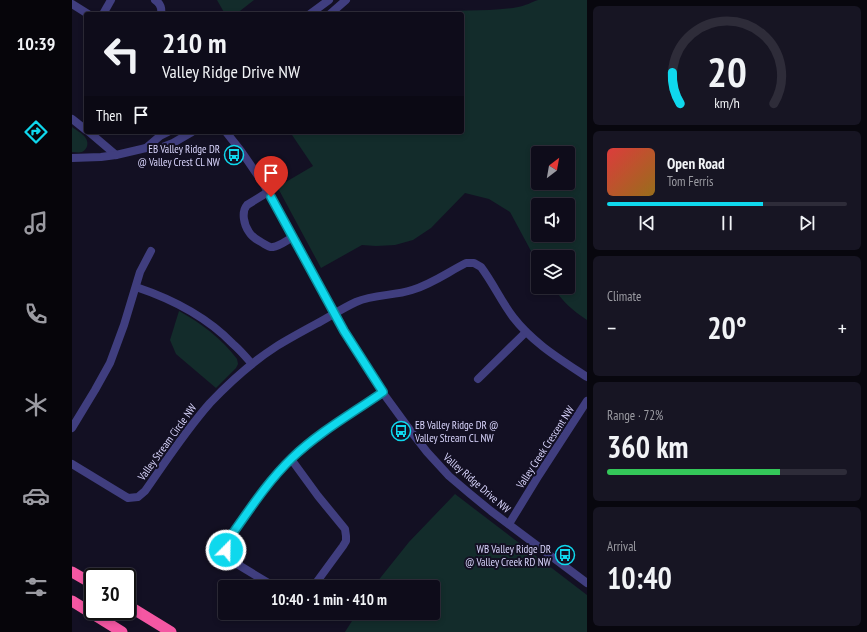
<!DOCTYPE html>
<meta charset="utf-8">
<style>
body{margin:0;font-family:"PT Sans Narrow",sans-serif;background:#171523;color:#f1f3f6;height:100vh;display:flex;flex-direction:column;font-size:15px;white-space:nowrap}
*{box-sizing:border-box;margin:0}
p{font-size:13px;color:#9b9ba2}
.icon{flex:none;width:22px;height:22px;fill:none;stroke:currentColor;stroke-width:2;stroke-linecap:round;stroke-linejoin:round}
.map{position:relative;flex:1;overflow:hidden}
.drawer{display:flex;flex-direction:column;gap:6px;padding:6px;background:#08070e;width:280px}
.drawer>*{flex:none}
.banner{position:absolute;left:12px;top:12px;width:380px;height:122px;border-radius:4px;box-shadow:0 2px 6px #0003,0 0 0 1px #2e2c39;background:#0e0c1a;color:#f1f3f6;overflow:hidden}
.needle{width:26px;rotate:31deg}
.controls{position:absolute;left:459px;top:146px;display:grid;gap:8px}
.controls a{display:grid;place-items:center;width:44px;height:44px;border-radius:4px;background:#0e0c1a;box-shadow:0 2px 6px #0003,0 0 0 1px #2e2c39;font-size:20px}
.speed{position:absolute;left:12px;top:568px;display:flex;gap:8px;font-size:20px;font-weight:700;text-align:center}
.speed>*{display:grid;place-content:center;width:52px;height:52px;border-radius:50%;background:#0e0c1a;box-shadow:0 2px 6px #0003,0 0 0 1px #2e2c39;line-height:1}
.speed .limit{border:2px solid #111;border-radius:6px;background:#fff;color:#111}
.pin{position:absolute;display:grid;place-items:center;width:34px;height:34px;color:#fff;margin:-41px -17px;border-radius:50% 50% 50% 0;rotate:-45deg;box-shadow:0 0 4px #0007}
.pin .icon{rotate:45deg}
.me{position:absolute;width:44px;margin:-22px;rotate:23deg;stroke-linejoin:round;filter:drop-shadow(0 0 3px #0008)}
.turn{display:flex;align-items:center;gap:14px;height:84px;padding:0 12px;font-size:18px}
.turn .icon{width:52px;height:52px;stroke-width:2.5}
.turn b{display:block;font-size:28px;line-height:34px}
.then{display:flex;align-items:center;height:38px;padding:0 12px;background:#0003;gap:8px;font-size:15px}
.big{font-size:30px;font-weight:800;line-height:1.1}
.drawer .widget{flex:1;display:flex;flex-direction:column;justify-content:center;gap:6px;min-width:0;padding:0 14px;border-radius:6px;background:#171523}
.drawer .dial{align-items:center;gap:0}
.dial svg{height:104px;overflow:visible;fill:none;stroke:#2e2c39;stroke-width:7;stroke-linecap:round;text-anchor:middle}
.dial text{fill:#f1f3f6;stroke:none}
.song{display:flex;align-items:center;gap:12px}
.cover{width:48px;height:48px;border-radius:6px;background:linear-gradient(135deg,hsl(0 70% 55%),hsl(40 70% 35%))}
.played{height:4px;border-radius:2px;background:linear-gradient(90deg,#0fd8ed 65%,#2e2c39 65%)}
.keys{display:flex;justify-content:space-around;direction:ltr}
.heat{display:flex;justify-content:space-between;align-items:center;font-size:22px;direction:ltr}
.charge{height:6px;border-radius:3px;background:linear-gradient(90deg,#34c759 72%,#2e2c39 0)}
.trip{position:absolute;left:146px;top:580px;width:222px;height:40px;border-radius:4px;background:#0e0c1a;box-shadow:0 2px 6px #0003,0 0 0 1px #2e2c39;font-weight:800;line-height:40px;text-align:center}
main{display:flex;flex:1;min-height:0}
.dock{display:flex;flex-direction:column;width:72px;justify-content:space-around;align-items:center;background:#06050a;color:#9b9ba2}
.dock .icon{width:28px;height:28px}
.dock .on{color:#0fd8ed}
.dock b{font-size:18px;color:#f1f3f6}
.map>svg:first-child{display:block}
.green{fill:#132c2b;fill-rule:evenodd}
.lines{fill:none;stroke-linecap:round;stroke-linejoin:round}
.minor{stroke:#403e7f;stroke-width:8}
.highway{stroke:#f457a3;stroke-width:11}
.route-casing{stroke:#0a8c9a;stroke-width:10}
.route{stroke:#0fd8ed;stroke-width:7}
.labels{text-anchor:middle;stroke-width:4;stroke-linejoin:round;paint-order:stroke}
.poi-label{font-size:11px;fill:#d8d4fc;stroke:#131023;text-anchor:end}
.street-label{font-size:11px;fill:#d8d4fc;stroke:#131023}
</style>
<main>
<nav class="dock">
<b>10:39</b>
<svg class="icon on" aria-label="directions" viewBox="0 0 24 24"><path d="M12 3l9 9-9 9-9-9zM9 14v-3h6M13 9l2 2-2 2"/></svg>
<svg class="icon" aria-label="music" viewBox="0 0 24 24"><path d="M9 18V5l10-2v13"/><circle cx="6" cy="18" r="3"/><circle cx="16" cy="16" r="3"/></svg>
<svg class="icon" aria-label="phone" viewBox="0 0 24 24"><path d="M5 4h4l2 5-3 2q2 4 5 5l2-3 5 2v4C11 20 4 13 5 4z"/></svg>
<svg class="icon" aria-label="climate" viewBox="0 0 24 24"><path d="M12 3v18M4 7l16 10M4 17L20 7"/></svg>
<svg class="icon" aria-label="car" viewBox="0 0 24 24"><path d="M5 17H2v-5l4-1 3-4h7l3 4 3 1v5h-3M9 17h6M6 11h13"/><circle cx="7" cy="17" r="2"/><circle cx="17" cy="17" r="2"/></svg>
<svg class="icon" aria-label="filters" viewBox="0 0 24 24"><path d="M4 7h16M4 17h16"/><circle cx="9" cy="7" r="2"/><circle cx="15" cy="17" r="2"/></svg>
</nav>
<div class="map">
<svg width="515" height="632" viewBox="0 0 515 632">
<rect width="100%" height="100%" fill="#131023"/>
<g class="green">
<path d="M 145,0 L 182,0 L 164,14 L 153,14 Z"/>
<path d="M 466,0 L 515,0 L 515,320 C 501,311 490,301 481,287 L 496,287 L 496,257 L 466,257 L 466,264 L 438,212 L 417,199 L 393,193 L 359,228 L 341,240 L 323,245 L 304,246 L 290,245 L 249,268 L 207,190 L 207,186 L 241,166 L 218,132 L 390,132 L 390,14 L 355,14 C 385,8 416,13 446,7 C 453,6 460,2 466,0 ZM 466,153 L 496,153 L 496,183 L 466,183 ZM 466,205 L 496,205 L 496,235 L 466,235 Z"/>
<path d="M 0,127 C 4,130 10,133 13,137 C 17,142 16,149 10,152 C 7,153 3,152 0,152 Z"/>
<path d="M 107,311 C 129,323 150,339 165,359 L 166,364 L 164,368 L 144,388 L 104,354 L 98,340 Z"/>
<path d="M 383,494 L 515,595 L 515,632 L 273,632 L 285,613 L 361,613 L 361,587 L 301,587 L 337,542 Z"/>
</g>
<g class="lines">
<g class="minor">
<path d="M 83,0 C 88,3 90,8 89,14"/>
<path d="M 0,4 L 16,14"/>
<path d="M 31,14 L 39,0"/>
<path d="M 238,14 L 257,0"/>
<path d="M 258,14 L 274,0"/>
<path d="M 0,119 L 14,130"/>
<path d="M 17,132 L 44,155"/>
<path d="M 154,132 L 169,151 L 191,183 L 272,331 L 311,393 L 341,434 L 355,452 L 377,476 L 397,493 L 419,511 L 515,583"/>
<path d="M 74,148 L 88,136 L 96,132"/>
<path d="M 0,158 L 29,157 L 44,155 L 74,148 L 88,148 L 101,143 L 120,132"/>
<path d="M 196,192 L 175,205 C 169,212 172,225 177,232 C 180,237 185,240 189,242 C 193,244 197,248 201,247 C 208,246 215,240 221,237"/>
<path d="M 64,287 C 100,299 134,316 161,344 C 168,350 174,357 180,364"/>
<path d="M 406,379 L 454,332"/>
<path d="M 0,428 L 23,390 L 38,363 L 52,325 L 68,272 L 79,251"/>
<path d="M 219,459 L 246,496 L 273,529 L 274,536 L 274,541 L 271,546 L 241,587"/>
<path d="M 0,464 L 56,498 L 66,497 L 73,491 C 94,461 114,430 138,403 C 158,382 180,362 205,346 C 218,338 231,331 244,324 C 257,317 271,308 284,302 C 302,294 322,296 340,290 C 360,284 376,272 394,263 L 402,263 L 409,267 C 421,283 429,301 441,317 C 461,343 488,359 515,377"/>
<path d="M 437,524 L 467,475 L 515,401"/>
<path d="M 203,587 L 160,561 C 154,554 153,549 156,540 C 176,512 195,482 220,458 C 247,432 280,413 311,393"/>
</g>
<g class="highway">
<path d="M 0,572 L 21,584"/>
<path d="M 0,601 L 50,632"/>
<path d="M 55,605 L 99,632"/>
</g>
</g>
<g class="lines">
<g class="route-casing">
<path id="route" d="M 154,550 L 154,546 L 156,540 C 176,512 195,482 220,458 C 247,432 281,413 311,392 L 272,331 L 199,197"/>
</g>
<use href="#route" class="route"/>
</g>
<defs>
<g id="bus-ring" transform="scale(1)"><circle r="9.5" fill="#131023" stroke="#0fd8ed" stroke-width="1.5"/><path d="M-5-6H5V4H4V6H2V4H-2V6H-4V4H-5ZM-3.5-4V0h7V-4ZM-3.5 1.2v1.5H-2V1.2ZM2 1.2v1.5H3.5V1.2Z" fill="#0fd8ed"/></g>
</defs>
<g fill-rule="evenodd">
<use href="#bus-ring" x="162" y="155"/>
<use href="#bus-ring" x="329" y="431"/>
<use href="#bus-ring" x="493" y="555"/>
</g>
<g class="labels">
<g class="poi-label">
<text x="148" y="153">EB Valley Ridge DR<tspan x="148" dy="13">@ Valley Crest CL NW</tspan></text>
<text x="343" y="429" text-anchor="start">EB Valley Ridge DR @<tspan x="343" dy="13">Valley Stream CL NW</tspan></text>
<text x="479" y="553">WB Valley Ridge DR<tspan x="479" dy="13">@ Valley Creek RD NW</tspan></text>
</g>
<g class="street-label">
<text transform="translate(95 442) rotate(-54)" y="4">Valley Stream Circle NW</text>
<text transform="translate(473 447) rotate(-57)" y="4">Valley Creek Crescent NW</text>
<text transform="translate(405 483) rotate(41)" y="4">Valley Ridge Drive NW</text>
</g>
</g>
</svg>
<div class="controls">
<a><svg class="needle" viewBox="-14 -14 28 28"><path d="M0-13l5 13h-10z" fill="#e53935"/><path d="M0 13l5-13h-10z" fill="#9b9ba2"/></svg></a>
<a><svg class="icon" aria-label="sound" viewBox="0 0 24 24"><path d="M4 9h4l5-4v14l-5-4H4zM17 9q2 3 0 6"/></svg></a>
<a><svg class="icon" aria-label="layers" viewBox="0 0 24 24"><path d="M12 4l9 5-9 5-9-5zM3 14l9 5 9-5"/></svg></a>
</div>
<div class="speed"><div class="limit">30</div></div>
<div class="pin" style="left:199px;top:197px;background:#d93025"><svg class="icon" aria-label="arrive" viewBox="0 0 24 24"><path d="M6 21V4h12l-3 4 3 4H6"/></svg></div>
<svg class="me" style="left:154px;top:550px" viewBox="-20 -20 40 40"><circle r="17" fill="#0fd8ed" stroke="#fff" stroke-width="3"/><path d="M0-11L8 9 0 5-8 9z" fill="#fff"/></svg>
<div class="trip">10:40 · 1 min · 410 m</div>
<div class="banner">
<div class="turn"><svg class="icon" aria-label="left" viewBox="0 0 24 24"><path d="M17 20v-9H6M10 6l-5 5 5 5"/></svg><div><b>210 m</b>Valley Ridge Drive NW</div></div>
<div class="then">Then<svg class="icon" aria-label="arrive" viewBox="0 0 24 24"><path d="M6 21V4h12l-3 4 3 4H6"/></svg></div>
</div>
</div>
<section class="drawer">
<div class="widget dial"><svg viewBox="0 0 100 80">
<path d="M14 69A42 42 0 1 1 86 69"/>
<path d="M14 69A42 42 0 0 1 8 45" stroke="#0fd8ed"/>
<text x="50" y="56" font-size="32" font-weight="700">20</text>
<text x="50" y="72" font-size="11">km/h</text>
</svg></div>
<div class="widget">
<div class="song"><i class="cover"></i><div><b>Open Road</b><p>Tom Ferris</p></div></div>
<div class="played"></div>
<div class="keys"><svg class="icon" aria-label="previous" viewBox="0 0 24 24"><path d="M18 5L8 12l10 7zM5 5v14"/></svg><svg class="icon" aria-label="pause" viewBox="0 0 24 24"><path d="M8 5v14M16 5v14"/></svg><svg class="icon" aria-label="next" viewBox="0 0 24 24"><path d="M6 5l10 7-10 7zM19 5v14"/></svg></div>
</div>
<div class="widget"><p>Climate</p>
<div class="heat"><a>−</a><b class="big">20°</b><a>+</a></div>
</div>
<div class="widget"><p>Range · 72%</p><b class="big">360 km</b><div class="charge"></div></div>
<div class="widget"><p>Arrival</p><b class="big">10:40</b></div>
</section>
</main>
